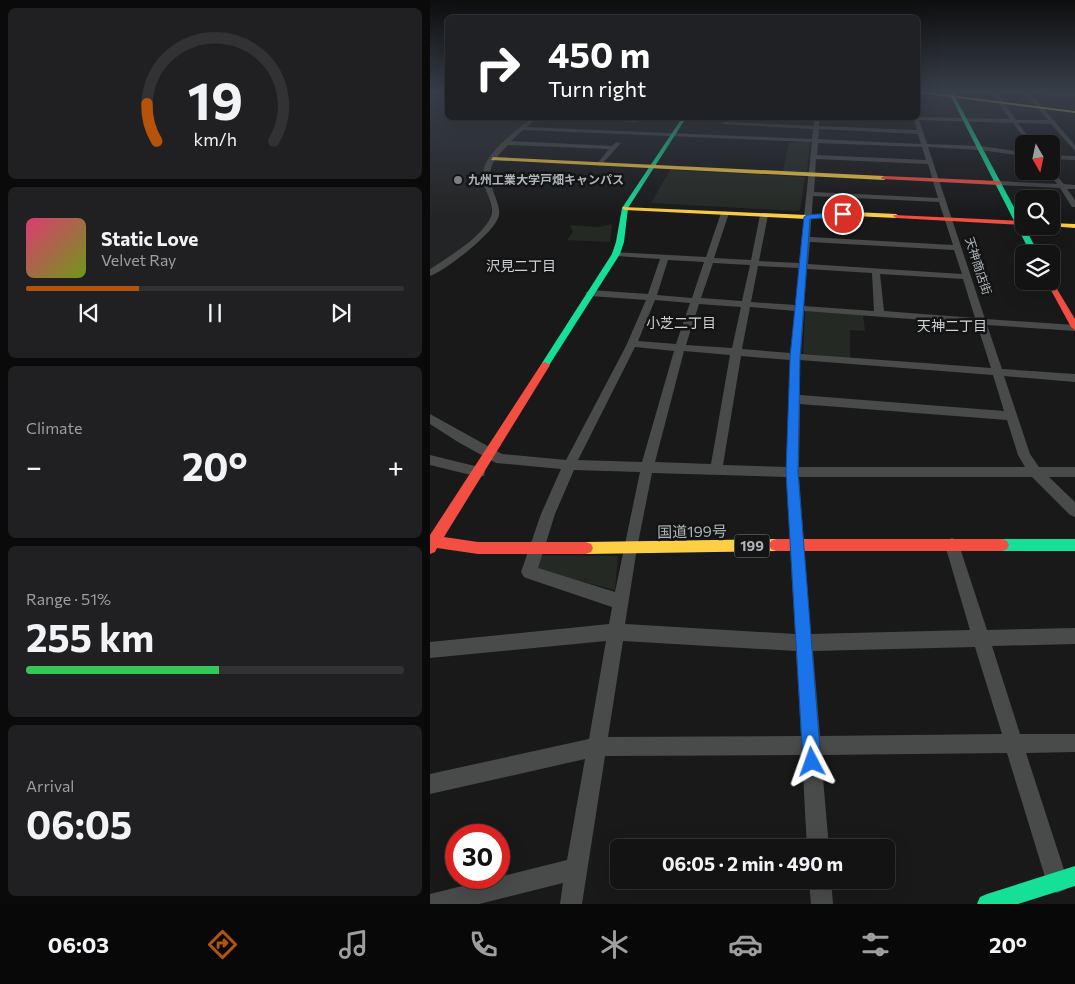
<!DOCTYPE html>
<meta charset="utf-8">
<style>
body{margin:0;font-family:Commissioner,"Noto Sans JP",sans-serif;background:#202022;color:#f1f3f6;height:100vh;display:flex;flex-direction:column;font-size:19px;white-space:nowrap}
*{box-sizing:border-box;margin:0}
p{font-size:16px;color:#9d9ea0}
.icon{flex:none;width:28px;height:28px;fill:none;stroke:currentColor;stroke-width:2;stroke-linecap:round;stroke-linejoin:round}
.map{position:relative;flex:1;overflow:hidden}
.panel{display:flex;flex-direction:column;gap:8px;padding:8px;background:#0a0a0b;width:430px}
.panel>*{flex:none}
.top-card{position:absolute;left:15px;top:15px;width:475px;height:105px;border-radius:8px;box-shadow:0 5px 20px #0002,0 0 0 1px #323234;background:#202124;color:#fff;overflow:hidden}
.needle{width:32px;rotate:171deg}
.buttons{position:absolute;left:585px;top:135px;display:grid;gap:10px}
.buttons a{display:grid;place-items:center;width:45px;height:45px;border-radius:8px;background:#131314;box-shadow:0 5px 20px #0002,0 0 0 1px #323234;font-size:25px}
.speed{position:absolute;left:15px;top:824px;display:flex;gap:10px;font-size:25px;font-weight:700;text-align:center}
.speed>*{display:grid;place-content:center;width:65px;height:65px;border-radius:50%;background:#131314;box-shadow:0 5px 20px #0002,0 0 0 1px #323234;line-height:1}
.speed .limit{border:8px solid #d22;background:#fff;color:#111}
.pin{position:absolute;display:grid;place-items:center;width:42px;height:42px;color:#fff;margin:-21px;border:2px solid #fff;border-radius:50%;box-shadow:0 1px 5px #0007}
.me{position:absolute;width:55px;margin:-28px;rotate:356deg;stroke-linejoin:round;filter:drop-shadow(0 0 4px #0008)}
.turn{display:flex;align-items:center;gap:18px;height:105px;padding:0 20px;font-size:22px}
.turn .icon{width:65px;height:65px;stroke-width:2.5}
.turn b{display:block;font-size:35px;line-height:42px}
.big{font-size:38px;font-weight:700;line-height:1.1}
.panel .tile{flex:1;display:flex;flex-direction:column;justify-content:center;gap:8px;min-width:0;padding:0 18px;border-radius:8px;background:#202022}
.panel .dial{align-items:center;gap:0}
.dial svg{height:130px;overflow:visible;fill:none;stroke:#323234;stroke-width:7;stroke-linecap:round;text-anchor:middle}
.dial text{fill:#f1f3f6;stroke:none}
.song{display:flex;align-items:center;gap:15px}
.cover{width:60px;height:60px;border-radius:8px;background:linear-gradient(135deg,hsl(340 70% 55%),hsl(80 70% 35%))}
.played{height:5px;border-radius:2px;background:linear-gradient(90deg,#b45309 30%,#323234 30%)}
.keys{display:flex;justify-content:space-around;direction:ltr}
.heat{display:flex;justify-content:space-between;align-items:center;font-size:28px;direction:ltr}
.charge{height:8px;border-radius:4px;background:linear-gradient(90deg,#34c759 51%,#323234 0)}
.trip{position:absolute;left:180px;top:839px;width:285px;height:50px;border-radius:8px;background:#131314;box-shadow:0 5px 20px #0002,0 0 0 1px #323234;font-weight:700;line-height:50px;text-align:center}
.tab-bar{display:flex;height:80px;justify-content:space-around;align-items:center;background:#080808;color:#9d9ea0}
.tab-bar .icon{width:35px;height:35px}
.tab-bar .current{color:#b45309}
.tab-bar b{font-size:22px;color:#f1f3f6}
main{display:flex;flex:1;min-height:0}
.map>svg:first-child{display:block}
.built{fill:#232425}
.green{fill:#252924}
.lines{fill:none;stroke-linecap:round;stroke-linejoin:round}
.street{fill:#494b4b;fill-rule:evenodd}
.fast{fill:#16e098;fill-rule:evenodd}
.slow{fill:#ffcf43;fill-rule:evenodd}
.jam{fill:#f24e42;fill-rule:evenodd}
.route{fill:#1a73e8;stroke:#114b97}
.poi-dot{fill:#797e81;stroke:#141415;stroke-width:2}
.labels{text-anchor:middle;stroke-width:5;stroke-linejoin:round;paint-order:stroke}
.far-poi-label{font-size:12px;font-weight:bold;fill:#acb5b9;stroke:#141415;text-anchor:start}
.far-street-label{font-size:12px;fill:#acb5b9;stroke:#141415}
.far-neighbourhood-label{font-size:14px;fill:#cdd2d5;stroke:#141415}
.shield{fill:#141415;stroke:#7e8588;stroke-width:1}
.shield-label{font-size:14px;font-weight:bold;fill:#acb5b9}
.street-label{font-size:15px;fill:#acb5b9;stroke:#141415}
</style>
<main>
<section class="panel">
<div class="tile dial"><svg viewBox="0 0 100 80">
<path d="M14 69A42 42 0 1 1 86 69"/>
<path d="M14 69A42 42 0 0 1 8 46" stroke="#b45309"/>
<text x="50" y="56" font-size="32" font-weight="700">19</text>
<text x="50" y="72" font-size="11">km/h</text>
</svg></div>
<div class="tile">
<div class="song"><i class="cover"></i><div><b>Static Love</b><p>Velvet Ray</p></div></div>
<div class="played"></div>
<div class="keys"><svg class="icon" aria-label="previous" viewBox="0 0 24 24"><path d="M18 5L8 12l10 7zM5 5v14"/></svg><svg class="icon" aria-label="pause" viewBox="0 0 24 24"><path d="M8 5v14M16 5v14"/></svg><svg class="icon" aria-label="next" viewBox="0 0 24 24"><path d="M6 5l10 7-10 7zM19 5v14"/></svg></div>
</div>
<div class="tile"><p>Climate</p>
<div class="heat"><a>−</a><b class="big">20°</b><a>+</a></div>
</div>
<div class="tile"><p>Range · 51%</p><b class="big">255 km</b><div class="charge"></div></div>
<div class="tile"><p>Arrival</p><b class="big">06:05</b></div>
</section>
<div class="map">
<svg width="645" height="904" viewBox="0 0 645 904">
<rect width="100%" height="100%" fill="#19191a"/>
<path class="built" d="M 0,91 L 17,91 L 18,118 L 101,118 L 62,155 L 57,189 L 61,208 L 60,223 L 27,252 L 0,270 Z"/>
<g class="green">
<path d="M 359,142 L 380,142 L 377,172 L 353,171 Z"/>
<path d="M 240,170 L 375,177 L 370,210 L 366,211 L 221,203 Z"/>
<path d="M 182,224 L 180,242 L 137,240 L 143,232 L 140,225 L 168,227 Z"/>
<path d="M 375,311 L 433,315 L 435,331 L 420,330 L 420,359 L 373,354 Z"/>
<path d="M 109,555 L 188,556 L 185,590 L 107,570 Z"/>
</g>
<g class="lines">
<g class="street">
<path d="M 560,91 L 565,91 L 586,120 L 618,120 L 596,94 L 576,91 L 645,95 L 645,97 L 601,94 L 645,145 L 645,151 L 621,124 L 588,123 L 604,144 L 598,144 L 583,123 L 489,120 L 497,144 L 550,146 L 594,152 L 594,156 L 550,150 L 498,147 L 555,319 L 645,325 L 645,331 L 557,325 L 572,369 L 645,374 L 645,382 L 574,376 L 600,454 L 609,467 L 645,467 L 645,477 L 619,477 L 645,502 L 645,517 L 640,515 L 602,477 L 369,477 L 381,634 L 540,630 L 515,545 L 517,540 L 522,538 L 527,540 L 529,545 L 557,630 L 645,628 L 645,644 L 562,646 L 590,734 L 645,734 L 645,752 L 596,753 L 638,882 L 635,890 L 627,893 L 619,890 L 577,753 L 391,755 L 399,848 L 377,848 L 372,755 L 175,756 L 152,904 L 130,904 L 133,883 L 49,904 L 0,904 L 0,894 L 4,893 L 137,860 L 155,759 L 0,794 L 0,774 L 159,739 L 176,641 L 0,658 L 0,642 L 179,624 L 182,607 L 99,579 L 94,577 L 91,572 L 111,514 L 131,469 L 66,463 L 28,442 L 0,424 L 0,414 L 72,454 L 136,460 L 196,346 L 216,300 L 160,296 L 155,293 L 160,290 L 218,294 L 230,259 L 186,256 L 182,254 L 183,252 L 276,257 L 291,213 L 295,211 L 299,213 L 284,258 L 321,260 L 330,215 L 334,213 L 338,215 L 329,261 L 369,263 L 382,142 L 93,130 L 81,141 L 182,146 L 186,142 L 191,143 L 170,166 L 167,164 L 179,149 L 78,145 C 59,164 56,171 65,196 C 67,202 70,209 69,215 C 66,232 16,270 0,276 L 0,269 C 16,259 63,230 62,210 C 61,197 51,185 53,172 C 56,152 86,131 101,118 L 106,118 L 97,127 L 382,139 L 383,129 L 292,124 L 295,122 L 384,126 L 384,118 L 389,118 L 389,126 L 487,130 L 484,120 L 456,118 L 488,117 L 580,119 ZM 389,129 L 488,134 L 491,144 L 388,139 ZM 388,143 L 492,147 L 496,160 L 387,155 ZM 386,159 L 498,164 L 508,198 L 384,192 ZM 383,196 L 509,202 L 523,245 L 380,237 ZM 380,242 L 524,250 L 532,274 L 378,264 ZM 238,260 L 274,262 L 262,298 L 227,295 ZM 283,263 L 320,265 L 312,301 L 271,298 ZM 328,266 L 369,268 L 365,305 L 321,302 ZM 377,269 L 442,273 L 444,311 L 374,306 ZM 450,274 L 533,279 L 545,318 L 454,311 ZM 225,300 L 260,303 L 246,344 L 208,341 ZM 269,304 L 311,307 L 302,348 L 256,345 ZM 320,307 L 365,311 L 360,353 L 312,349 ZM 374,311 L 547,324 L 561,368 L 371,354 ZM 205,347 L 244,351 L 212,462 L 148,460 ZM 254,351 L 300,355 L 281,464 L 225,462 ZM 311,356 L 360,360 L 356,467 L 293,465 ZM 370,360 L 563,375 L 574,411 L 370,395 ZM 370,404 L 577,420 L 588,455 L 595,467 L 369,467 ZM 144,470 L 210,472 L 185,592 L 108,568 L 125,514 ZM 222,473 L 356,477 L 365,634 L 195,624 L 207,548 ZM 193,641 L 366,651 L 371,736 L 178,737 ZM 545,647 L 572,734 L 390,736 L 383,651 Z"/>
<path d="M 135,118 L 174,118 L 210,120 L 207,122 Z"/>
<path d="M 621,155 L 645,156 L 645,160 L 621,159 Z"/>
<path d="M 621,169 L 634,184 L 645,185 L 645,189 L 637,189 L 645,200 L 645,207 L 642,207 L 630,188 L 569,185 L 566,183 L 569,181 L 627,184 L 618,171 L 621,171 Z"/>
<path d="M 0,455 L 49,467 L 54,468 L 55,472 L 54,476 L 49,477 L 0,465 Z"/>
<path d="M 379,880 L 401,880 L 403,904 L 381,904 Z"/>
</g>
<g class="fast">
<path d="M 518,91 L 522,91 L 609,254 L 601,254 Z"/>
<path d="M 252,118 L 256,118 L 198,208 L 194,242 L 190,254 L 118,367 L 112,367 L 112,363 L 182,254 L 186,242 L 192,208 Z"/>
<path d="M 572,539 L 645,539 L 645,551 L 572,551 L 567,549 L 565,545 L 567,541 Z"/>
<path d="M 645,866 L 645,886 L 588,904 L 547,904 L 550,897 L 557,894 Z"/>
</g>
<g class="slow">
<path d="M 488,91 L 645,111 L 645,113 L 488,93 Z"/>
<path d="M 63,157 L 454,176 L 457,178 L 454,180 L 61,160 Z"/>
<path d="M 193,207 L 377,215 L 424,212 L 466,214 L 469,216 L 466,218 L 424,216 L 377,219 L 195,210 L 192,208 Z"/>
<path d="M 621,223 L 645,224 L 645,228 L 619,226 L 621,226 Z"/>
<path d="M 346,539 L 351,541 L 353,545 L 351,549 L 346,551 L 156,554 L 151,552 L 149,548 L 151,544 L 156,542 Z"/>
</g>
<g class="jam">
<path d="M 454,176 L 569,181 L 572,183 L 569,185 L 452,179 L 451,178 Z"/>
<path d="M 464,215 L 594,221 L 594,225 L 466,218 L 463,216 Z"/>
<path d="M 621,279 L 645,319 L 645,330 L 641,327 L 616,281 L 621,281 Z"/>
<path d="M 115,362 L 120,365 L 14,537 L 48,542 L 156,542 L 161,544 L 163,548 L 161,552 L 156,554 L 48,554 L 7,548 L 5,552 L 0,554 L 0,535 L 112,363 Z"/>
<path d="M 346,539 L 572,539 L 577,541 L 579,545 L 577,549 L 572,551 L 346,551 L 341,549 L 339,545 L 341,541 Z"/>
</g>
</g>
<linearGradient id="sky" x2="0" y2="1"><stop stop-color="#0e0e0e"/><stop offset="0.42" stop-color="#383e49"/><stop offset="1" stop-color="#383e49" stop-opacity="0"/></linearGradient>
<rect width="645" height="218" fill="url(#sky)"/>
<path class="route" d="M 413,212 L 416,214 L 415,216 L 380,219 L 370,358 L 368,472 L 391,762 L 388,768 L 382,771 L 376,768 L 373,762 L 356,472 L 360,358 L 374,217 L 377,215 Z"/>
<circle class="poi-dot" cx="28" cy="180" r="5"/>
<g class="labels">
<g class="far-poi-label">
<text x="38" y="184">九州工業大学戸畑キャンパス</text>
</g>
<g class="far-street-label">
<text transform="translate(548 266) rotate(72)" y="4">天神商店街</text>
</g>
<g class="far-neighbourhood-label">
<text x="91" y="271">沢見二丁目</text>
<text x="251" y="328">小芝二丁目</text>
<text x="522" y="331">天神二丁目</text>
</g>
<rect class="shield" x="304.5" y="534.5" width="35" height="23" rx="4"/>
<g class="shield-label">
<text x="322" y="551">199</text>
</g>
<g class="street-label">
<text transform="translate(262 532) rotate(-1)" y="5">国道199号</text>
</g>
</g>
</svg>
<div class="buttons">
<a><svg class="needle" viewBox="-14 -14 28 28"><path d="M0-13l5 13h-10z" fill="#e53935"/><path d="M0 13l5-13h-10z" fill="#9d9ea0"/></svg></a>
<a><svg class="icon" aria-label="search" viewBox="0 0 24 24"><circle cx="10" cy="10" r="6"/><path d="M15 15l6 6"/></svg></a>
<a><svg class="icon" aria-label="layers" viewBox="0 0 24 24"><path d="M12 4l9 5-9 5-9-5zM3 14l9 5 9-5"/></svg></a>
</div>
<div class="speed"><div class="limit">30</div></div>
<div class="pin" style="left:413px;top:214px;background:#d93025"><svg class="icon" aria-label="arrive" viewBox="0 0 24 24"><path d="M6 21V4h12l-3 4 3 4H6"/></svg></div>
<svg class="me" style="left:382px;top:762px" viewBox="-20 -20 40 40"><path d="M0-17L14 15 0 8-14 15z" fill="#1a73e8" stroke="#fff" stroke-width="4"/></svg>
<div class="trip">06:05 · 2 min · 490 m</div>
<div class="top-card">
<div class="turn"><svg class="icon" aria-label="right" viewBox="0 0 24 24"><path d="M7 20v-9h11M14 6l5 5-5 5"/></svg><div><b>450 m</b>Turn right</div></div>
</div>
</div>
</main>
<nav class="tab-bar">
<b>06:03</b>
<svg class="icon current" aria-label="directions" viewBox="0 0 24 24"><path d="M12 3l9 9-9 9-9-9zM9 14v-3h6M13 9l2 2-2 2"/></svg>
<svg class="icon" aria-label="music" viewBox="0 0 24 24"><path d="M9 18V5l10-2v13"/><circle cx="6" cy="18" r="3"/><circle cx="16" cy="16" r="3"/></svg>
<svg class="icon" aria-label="phone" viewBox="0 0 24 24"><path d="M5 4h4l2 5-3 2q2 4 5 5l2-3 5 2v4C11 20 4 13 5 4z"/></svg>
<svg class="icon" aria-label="climate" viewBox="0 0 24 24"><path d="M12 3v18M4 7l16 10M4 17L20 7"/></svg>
<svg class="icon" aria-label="car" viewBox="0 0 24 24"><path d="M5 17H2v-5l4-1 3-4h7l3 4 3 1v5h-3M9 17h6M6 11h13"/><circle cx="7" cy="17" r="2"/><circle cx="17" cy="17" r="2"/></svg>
<svg class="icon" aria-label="filters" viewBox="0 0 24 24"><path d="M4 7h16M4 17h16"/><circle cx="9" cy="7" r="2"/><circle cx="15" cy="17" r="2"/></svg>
<b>20°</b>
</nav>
